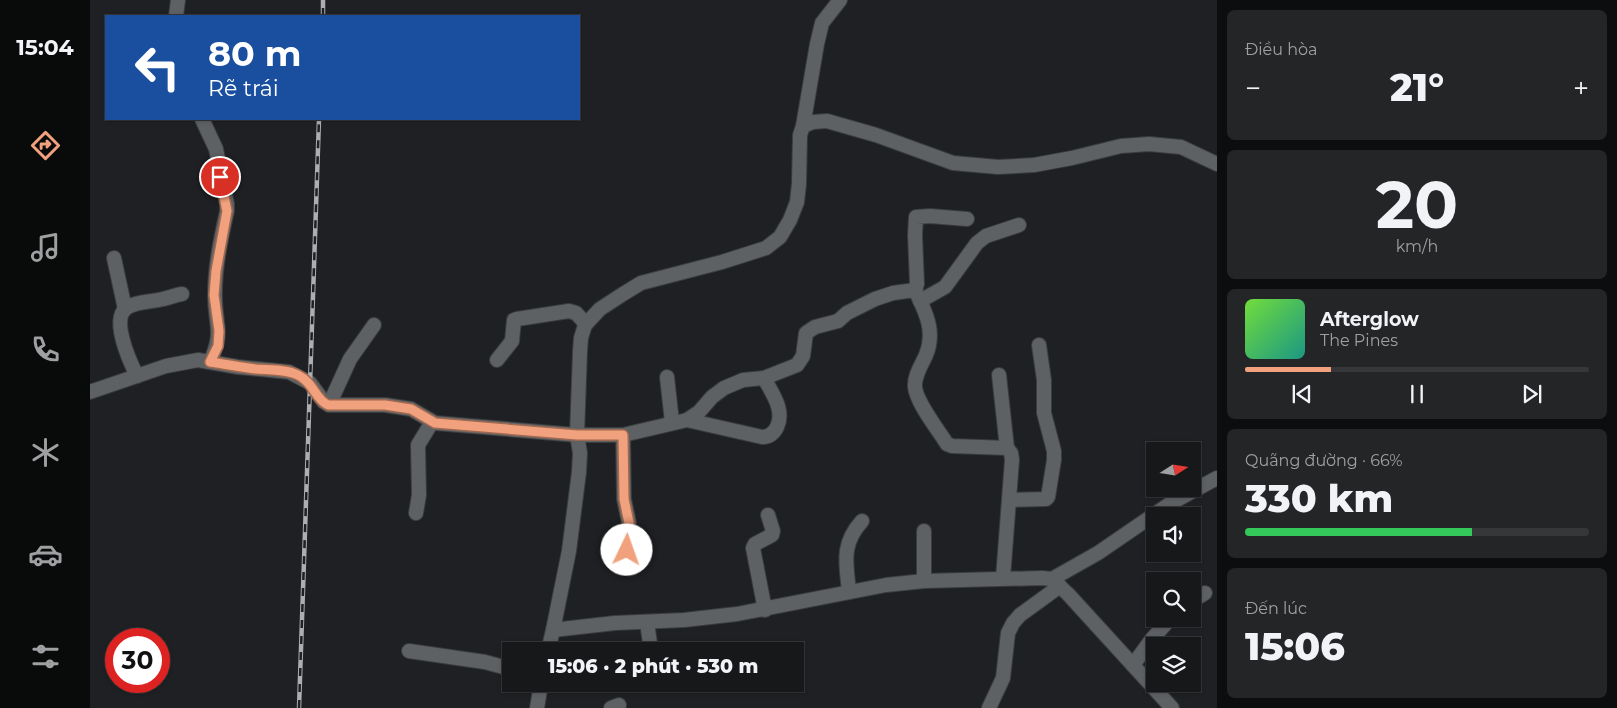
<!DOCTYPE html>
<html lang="vi">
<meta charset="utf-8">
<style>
body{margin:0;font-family:Montserrat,sans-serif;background:#232527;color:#f1f3f6;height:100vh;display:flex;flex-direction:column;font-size:19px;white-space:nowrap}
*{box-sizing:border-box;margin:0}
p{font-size:16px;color:#9ea0a2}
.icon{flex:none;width:28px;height:28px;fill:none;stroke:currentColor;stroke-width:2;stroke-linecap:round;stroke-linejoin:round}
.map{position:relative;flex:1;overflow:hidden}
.panel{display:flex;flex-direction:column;gap:10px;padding:10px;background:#0c0d0e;width:400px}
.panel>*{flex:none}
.hud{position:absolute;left:15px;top:15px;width:475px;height:105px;border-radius:0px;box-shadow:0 1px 4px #0004,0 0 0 1px #353739;background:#1a4fa0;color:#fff;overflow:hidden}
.needle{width:32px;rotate:78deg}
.controls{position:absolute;left:1056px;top:442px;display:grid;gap:10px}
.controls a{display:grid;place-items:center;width:55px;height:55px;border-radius:0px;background:#16181a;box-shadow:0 1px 4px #0004,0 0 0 1px #353739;font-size:25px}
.speed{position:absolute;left:15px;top:628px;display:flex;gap:10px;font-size:25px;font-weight:700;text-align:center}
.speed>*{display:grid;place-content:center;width:65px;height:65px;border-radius:50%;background:#16181a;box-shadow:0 1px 4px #0004,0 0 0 1px #353739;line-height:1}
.speed .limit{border:8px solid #d22;background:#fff;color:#111}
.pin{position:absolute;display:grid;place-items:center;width:42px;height:42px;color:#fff;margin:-21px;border:2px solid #fff;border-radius:50%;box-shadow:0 1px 5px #0007}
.me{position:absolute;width:55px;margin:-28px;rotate:3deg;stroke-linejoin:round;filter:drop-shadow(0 0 4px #0008)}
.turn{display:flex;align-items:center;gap:18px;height:105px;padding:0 20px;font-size:22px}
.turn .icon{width:65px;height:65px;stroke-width:2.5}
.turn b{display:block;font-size:35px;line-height:42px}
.big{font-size:38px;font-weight:800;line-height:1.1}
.panel .card{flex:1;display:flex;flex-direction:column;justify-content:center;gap:8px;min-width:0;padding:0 18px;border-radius:8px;background:#232527}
.panel .dial{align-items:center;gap:0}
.dial b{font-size:65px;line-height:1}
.song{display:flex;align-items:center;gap:15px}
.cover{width:60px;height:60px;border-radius:8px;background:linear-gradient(135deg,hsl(100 70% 55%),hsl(170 70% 35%))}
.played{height:5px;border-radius:2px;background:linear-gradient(90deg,#f1a17d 25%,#353739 25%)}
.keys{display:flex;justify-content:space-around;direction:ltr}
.heat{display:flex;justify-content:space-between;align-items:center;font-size:28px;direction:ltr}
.charge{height:8px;border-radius:4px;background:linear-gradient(90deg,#34c759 66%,#353739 0)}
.trip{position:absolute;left:412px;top:642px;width:302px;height:50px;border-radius:0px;background:#16181a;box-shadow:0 1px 4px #0004,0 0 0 1px #353739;font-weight:800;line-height:50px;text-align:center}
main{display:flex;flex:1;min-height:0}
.menu{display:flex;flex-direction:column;width:90px;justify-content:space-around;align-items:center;background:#090a0a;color:#9ea0a2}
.menu .icon{width:35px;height:35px}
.menu .selected{color:#f1a17d}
.menu b{font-size:22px;color:#f1f3f6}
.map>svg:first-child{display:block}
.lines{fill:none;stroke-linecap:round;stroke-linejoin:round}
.minor-casing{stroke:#3a3c3e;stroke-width:16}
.minor{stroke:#5e6164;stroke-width:14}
.rail-casing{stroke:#adaeb1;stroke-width:4.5}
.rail{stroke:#1e2023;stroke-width:2.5;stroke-dasharray:8;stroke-linecap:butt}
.route-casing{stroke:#9d6951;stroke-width:12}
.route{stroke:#f1a17d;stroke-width:9}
</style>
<main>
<nav class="menu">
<b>15:04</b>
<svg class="icon selected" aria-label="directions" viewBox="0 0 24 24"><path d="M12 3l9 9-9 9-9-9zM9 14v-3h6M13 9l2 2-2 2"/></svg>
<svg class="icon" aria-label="music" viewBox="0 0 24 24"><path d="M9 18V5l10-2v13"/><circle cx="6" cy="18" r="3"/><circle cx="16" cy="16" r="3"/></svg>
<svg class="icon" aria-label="phone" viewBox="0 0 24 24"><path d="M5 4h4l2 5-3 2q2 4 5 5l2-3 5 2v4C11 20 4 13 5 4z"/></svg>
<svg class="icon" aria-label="climate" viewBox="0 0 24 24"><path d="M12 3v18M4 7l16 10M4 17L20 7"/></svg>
<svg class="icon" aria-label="car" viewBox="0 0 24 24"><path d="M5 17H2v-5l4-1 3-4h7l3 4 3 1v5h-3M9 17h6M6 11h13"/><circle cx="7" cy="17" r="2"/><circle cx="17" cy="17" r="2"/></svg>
<svg class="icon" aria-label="filters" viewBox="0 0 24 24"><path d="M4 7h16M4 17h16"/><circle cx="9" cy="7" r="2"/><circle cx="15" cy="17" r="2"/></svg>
</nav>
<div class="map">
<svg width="1127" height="708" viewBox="0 0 1127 708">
<rect width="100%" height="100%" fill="#1e2023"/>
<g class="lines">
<g class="minor-casing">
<g id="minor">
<path d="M 86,16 L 88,0"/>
<path d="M 112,119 L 126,149 L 137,204 L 137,211 C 131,238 125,266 125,293 C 124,324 135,330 120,362"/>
<path d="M 713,126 L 727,44 L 732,23 L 750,0"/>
<path d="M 24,258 L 35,309"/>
<path d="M 825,290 C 835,311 846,331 836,355 C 831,366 824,376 825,387 C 826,402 849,431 857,444 L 862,446 L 917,448 L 921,453 L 922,460 L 913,578"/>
<path d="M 830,301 L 855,287 L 887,243 L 896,236 L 929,225"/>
<path d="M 407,360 L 422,341 L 424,320 L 427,319 L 479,311 L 486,313 L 496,324"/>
<path d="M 909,375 L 917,448"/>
<path d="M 47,376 C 40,362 19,317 38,307 C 48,301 62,302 73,299 C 79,298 85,295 92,294"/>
<path d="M 577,377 L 582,422"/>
<path d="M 0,392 L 76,366 L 108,360 L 148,367 L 199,372 L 220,383 L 234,402 L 239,405 L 295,405 L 321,409 L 345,423 L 487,435 L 533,435 L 597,420 L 609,412 L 622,397 L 634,388 L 653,380 L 674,378 L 707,365 L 713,356 L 716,333 L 725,327 L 748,321 L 757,313 L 785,299 L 803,293 L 825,290 L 827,284 L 825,235 L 826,217 L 840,216 L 877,219"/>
<path d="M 239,405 L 260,359 L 284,325"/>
<path d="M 597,420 L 672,437 C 679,437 684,433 687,427 C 695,410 682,393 674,378"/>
<path d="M 533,435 L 534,499 L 539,523 L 537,547 L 541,553 L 551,553"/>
<path d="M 919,500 L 956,499 L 958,497 L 964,460 L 964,451 L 954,413 L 954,380 L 949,345"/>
<path d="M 326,513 L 329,495 L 328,445 L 342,422"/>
<path d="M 834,531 L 834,581"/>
<path d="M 962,579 L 1008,553 L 1081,503 L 1127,478"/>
<path d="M 759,591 C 756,563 751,544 772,521"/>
<path d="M 1102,601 L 1115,593"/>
<path d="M 675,610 L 663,548 L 665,544 L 682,535 L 683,531 L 678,515"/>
<path d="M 557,622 L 561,651"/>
<path d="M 463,630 L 479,551 L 489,472 L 490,453 L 487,435 L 490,351 L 491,338 L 495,325 L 510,309 L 533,294 L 551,283 L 632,262 L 676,248 L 690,237 L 700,220 L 707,202 L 709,184 L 710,135 L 713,126 L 723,122 L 737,121 L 786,135 L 863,163 L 908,167 L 944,165 L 982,158 L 1031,146 L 1059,144 L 1091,147 L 1127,164"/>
<path d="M 319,651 L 395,662 L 421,669"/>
<path d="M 458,651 L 463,630 L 525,623 L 594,620 L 647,614 L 796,585 L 834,581 L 952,578 L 962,579 L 978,594 L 1082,708"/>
<path d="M 1102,662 L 1103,662"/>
<path d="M 1043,665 L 1062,639 L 1080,619"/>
<path d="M 447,708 L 451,684"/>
<path d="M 521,708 L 529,705"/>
<path d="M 899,708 L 913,678 L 918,633 L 923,623 L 930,615 L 970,586"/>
</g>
</g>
<use href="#minor" class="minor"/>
<g class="rail-casing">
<g id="rail">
<path d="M 233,16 L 233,0"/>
<path d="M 209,708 L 229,119"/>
</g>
</g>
<use href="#rail" class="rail"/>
</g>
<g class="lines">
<g class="route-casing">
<path id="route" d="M 130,177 L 137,211 L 126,271 L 124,295 L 129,331 L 128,346 L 120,362 C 135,364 150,367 166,369 C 180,370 196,369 208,375 C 224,383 225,399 238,405 L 295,405 L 321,409 L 345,423 L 487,435 L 533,435 L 534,499 L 539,523 L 537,550"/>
</g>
<use href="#route" class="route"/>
</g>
</svg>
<div class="controls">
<a><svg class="needle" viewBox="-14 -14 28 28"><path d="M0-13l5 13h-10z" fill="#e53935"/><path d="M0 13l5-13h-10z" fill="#9ea0a2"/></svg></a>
<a><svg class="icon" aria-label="sound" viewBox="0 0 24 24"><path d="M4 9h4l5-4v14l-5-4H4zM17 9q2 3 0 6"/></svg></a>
<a><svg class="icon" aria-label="search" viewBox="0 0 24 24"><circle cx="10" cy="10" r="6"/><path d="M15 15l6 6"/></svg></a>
<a><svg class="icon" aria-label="layers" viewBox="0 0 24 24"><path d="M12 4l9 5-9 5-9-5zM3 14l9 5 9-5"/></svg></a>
</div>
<div class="speed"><div class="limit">30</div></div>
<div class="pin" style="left:130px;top:177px;background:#d93025"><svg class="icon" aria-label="arrive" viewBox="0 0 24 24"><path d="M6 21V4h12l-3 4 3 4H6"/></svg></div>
<svg class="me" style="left:537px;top:550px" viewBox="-20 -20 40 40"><circle r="19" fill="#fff"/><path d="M0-13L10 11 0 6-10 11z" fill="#f1a17d"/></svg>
<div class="trip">15:06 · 2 phút · 530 m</div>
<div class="hud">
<div class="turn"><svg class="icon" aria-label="left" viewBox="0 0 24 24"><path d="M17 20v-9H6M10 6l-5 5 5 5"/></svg><div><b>80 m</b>Rẽ trái</div></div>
</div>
</div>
<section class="panel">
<div class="card"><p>Điều hòa</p>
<div class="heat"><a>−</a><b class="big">21°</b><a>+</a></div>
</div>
<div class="card dial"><b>20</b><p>km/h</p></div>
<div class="card">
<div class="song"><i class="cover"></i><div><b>Afterglow</b><p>The Pines</p></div></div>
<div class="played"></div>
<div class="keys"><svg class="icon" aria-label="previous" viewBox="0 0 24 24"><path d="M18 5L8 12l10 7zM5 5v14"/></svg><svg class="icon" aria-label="pause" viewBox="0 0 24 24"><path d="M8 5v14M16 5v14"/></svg><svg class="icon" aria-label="next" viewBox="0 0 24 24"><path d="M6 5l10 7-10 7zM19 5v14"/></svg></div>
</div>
<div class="card"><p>Quãng đường · 66%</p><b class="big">330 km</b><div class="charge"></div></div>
<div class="card"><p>Đến lúc</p><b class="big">15:06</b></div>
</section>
</main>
